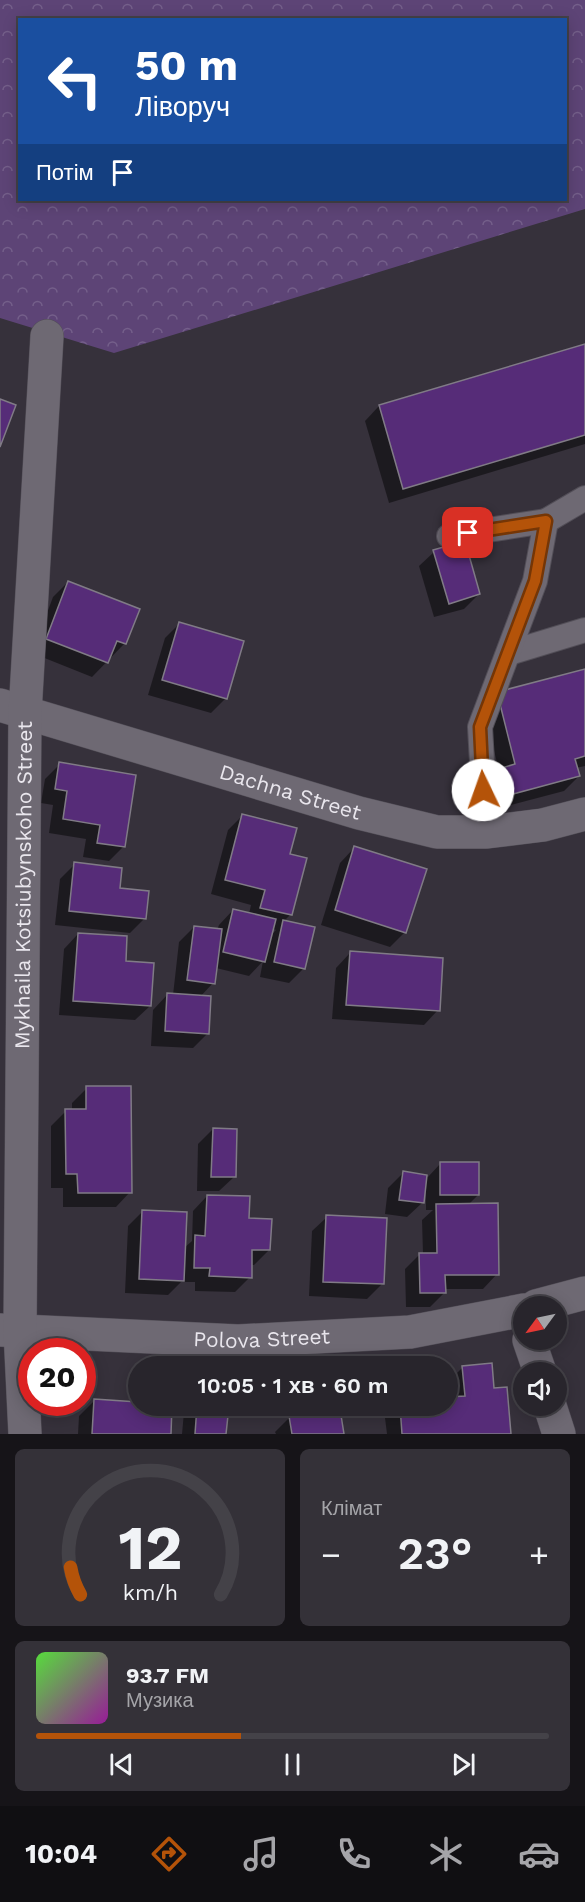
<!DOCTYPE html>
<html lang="uk">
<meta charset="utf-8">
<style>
body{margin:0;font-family:"Work Sans",sans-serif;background:#343138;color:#f1f3f6;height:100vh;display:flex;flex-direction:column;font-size:22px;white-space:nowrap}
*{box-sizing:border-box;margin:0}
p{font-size:20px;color:#a5a5a9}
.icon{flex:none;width:33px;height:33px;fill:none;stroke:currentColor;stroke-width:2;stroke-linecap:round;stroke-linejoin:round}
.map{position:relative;height:1434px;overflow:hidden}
.side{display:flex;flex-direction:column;gap:15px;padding:15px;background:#161418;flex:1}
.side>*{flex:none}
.top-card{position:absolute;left:18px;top:18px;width:549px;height:183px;border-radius:0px;box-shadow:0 3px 15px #0003,0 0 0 2px #444248;background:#1a4fa0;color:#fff;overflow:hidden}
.needle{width:39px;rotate:237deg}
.controls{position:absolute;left:513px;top:1296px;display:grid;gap:12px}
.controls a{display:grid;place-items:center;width:54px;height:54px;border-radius:50%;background:#28252c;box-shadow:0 3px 15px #0003,0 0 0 2px #444248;font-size:30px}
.speed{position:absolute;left:18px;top:1338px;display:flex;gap:12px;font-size:30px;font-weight:700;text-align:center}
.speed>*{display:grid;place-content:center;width:78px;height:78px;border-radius:50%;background:#28252c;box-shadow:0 3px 15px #0003,0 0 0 2px #444248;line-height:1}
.speed .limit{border:9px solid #d22;background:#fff;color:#111}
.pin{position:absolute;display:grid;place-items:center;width:51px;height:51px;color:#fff;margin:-26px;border-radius:12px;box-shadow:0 3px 9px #0006}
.me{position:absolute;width:66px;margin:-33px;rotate:357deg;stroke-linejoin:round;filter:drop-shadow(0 0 4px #0008)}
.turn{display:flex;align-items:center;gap:21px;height:126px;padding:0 18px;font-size:27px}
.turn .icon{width:78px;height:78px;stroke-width:2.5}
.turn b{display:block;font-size:42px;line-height:51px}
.then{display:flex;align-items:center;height:57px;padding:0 18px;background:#0003;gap:12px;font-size:22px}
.big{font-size:45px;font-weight:600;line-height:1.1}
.side .tile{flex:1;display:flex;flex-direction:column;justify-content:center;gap:9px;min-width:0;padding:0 21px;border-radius:9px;background:#343138}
.side .dial{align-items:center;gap:0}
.dial svg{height:156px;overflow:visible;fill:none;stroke:#444248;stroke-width:7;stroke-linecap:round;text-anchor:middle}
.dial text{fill:#f1f3f6;stroke:none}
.song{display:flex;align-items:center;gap:18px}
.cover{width:72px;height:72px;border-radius:9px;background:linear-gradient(135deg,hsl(110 70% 55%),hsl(300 70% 35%))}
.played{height:6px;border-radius:3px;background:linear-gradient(90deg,#b45309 40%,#444248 40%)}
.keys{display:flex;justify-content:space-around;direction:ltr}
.heat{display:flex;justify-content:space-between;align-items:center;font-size:33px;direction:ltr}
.side .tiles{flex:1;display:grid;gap:15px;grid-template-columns:1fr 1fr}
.tile:last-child{grid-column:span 2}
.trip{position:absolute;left:128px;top:1356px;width:330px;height:60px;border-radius:30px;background:#28252c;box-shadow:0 3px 15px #0003,0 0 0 2px #444248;font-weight:600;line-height:60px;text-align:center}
.tab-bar{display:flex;height:96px;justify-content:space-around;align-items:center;background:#100f12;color:#a5a5a9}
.tab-bar .icon{width:42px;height:42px}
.tab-bar .on{color:#b45309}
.tab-bar b{font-size:27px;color:#f1f3f6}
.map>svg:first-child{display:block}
.forest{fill:url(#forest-crowns);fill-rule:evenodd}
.shadow{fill:#0007;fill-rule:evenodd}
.building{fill:#562c78;stroke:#807b86;stroke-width:1.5}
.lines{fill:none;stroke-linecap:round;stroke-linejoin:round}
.service-casing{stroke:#524e57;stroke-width:26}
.minor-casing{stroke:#524e57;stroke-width:34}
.service{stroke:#6e6973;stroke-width:24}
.minor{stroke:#6e6973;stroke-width:33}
.route-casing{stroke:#753606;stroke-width:15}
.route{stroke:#b45309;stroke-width:10}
.labels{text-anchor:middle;stroke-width:6;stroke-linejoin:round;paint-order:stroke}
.street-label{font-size:21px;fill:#e9e6ed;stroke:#2c2731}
</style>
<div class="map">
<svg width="585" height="1434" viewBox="0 0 585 1434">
<defs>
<pattern id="forest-crowns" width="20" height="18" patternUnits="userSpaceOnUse" patternTransform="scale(1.5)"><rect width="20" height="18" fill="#5d4476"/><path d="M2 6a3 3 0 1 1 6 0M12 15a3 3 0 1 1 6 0" fill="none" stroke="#745f8a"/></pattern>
</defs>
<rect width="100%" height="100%" fill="#36313b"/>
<path class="forest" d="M 0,0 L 585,0 L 585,209 L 114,353 L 0,318 ZM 20,20 L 566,20 L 566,200 L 20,200 Z"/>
<g class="shadow">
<path d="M 585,345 L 585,444 L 389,503 L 365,421 L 379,406 Z"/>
<path d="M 434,552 L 479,594 L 464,609 L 434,617 L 419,566 Z"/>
<path d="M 68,582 L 125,643 L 92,677 L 32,653 L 53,597 Z"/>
<path d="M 180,623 L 226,698 L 211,713 L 148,695 L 165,638 Z"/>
<path d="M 585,671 L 585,766 L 576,768 L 579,776 L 564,791 L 499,808 L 491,783 L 500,774 L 483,708 Z"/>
<path d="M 60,764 L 123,847 L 109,861 L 83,857 L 86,839 L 49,833 L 53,805 L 41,803 L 45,779 Z"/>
<path d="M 243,815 L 288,855 L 290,915 L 283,922 L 304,968 L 289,983 L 260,977 L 263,961 L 249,976 L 216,968 L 213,983 L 200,997 L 208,1033 L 193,1048 L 151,1046 L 153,1010 L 167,995 L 173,995 L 179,942 L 194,927 L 217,930 L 219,925 L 233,910 L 249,914 L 251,905 L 211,894 L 228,830 ZM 272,928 L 276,930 L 270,936 Z"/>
<path d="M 354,848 L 405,932 L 390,947 L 321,925 L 340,863 Z"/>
<path d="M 75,864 L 118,889 L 145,918 L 130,933 L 55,925 L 60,879 Z"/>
<path d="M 78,934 L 124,962 L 150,1006 L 135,1020 L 59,1015 L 64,949 Z"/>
<path d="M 350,953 L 438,1010 L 424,1025 L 332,1019 L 336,968 Z"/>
<path d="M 87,1088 L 130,1192 L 116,1207 L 63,1207 L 63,1188 L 51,1188 L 51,1126 L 66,1111 L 72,1111 L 72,1103 Z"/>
<path d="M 213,1129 L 234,1177 L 219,1191 L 197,1191 L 198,1144 Z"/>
<path d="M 440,1164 L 478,1195 L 468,1205 L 497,1274 L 483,1289 L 444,1289 L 445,1292 L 430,1307 L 406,1307 L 405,1269 L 420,1254 L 423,1254 L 422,1220 L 433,1210 L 426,1210 L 426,1192 L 424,1191 L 422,1203 L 407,1217 L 385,1214 L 388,1188 L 403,1173 L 428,1177 Z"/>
<path d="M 207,1196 L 247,1219 L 269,1250 L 254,1265 L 250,1265 L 250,1277 L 235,1292 L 195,1291 L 195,1282 L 181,1282 L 168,1295 L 125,1293 L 128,1226 L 143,1211 L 184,1248 L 192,1241 L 193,1211 Z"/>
<path d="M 327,1217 L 382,1284 L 367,1299 L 309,1296 L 312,1231 Z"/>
<path d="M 463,1367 L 493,1390 L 510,1434 L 387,1434 L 385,1418 L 397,1406 L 447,1406 L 447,1399 L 450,1399 L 448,1382 Z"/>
<path d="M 94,1401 L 138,1403 L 138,1406 L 171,1406 L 169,1434 L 78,1434 L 79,1416 Z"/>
<path d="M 190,1406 L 228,1406 L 225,1434 L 182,1434 L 184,1412 Z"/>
<path d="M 290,1417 L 342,1434 L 276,1434 L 275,1432 Z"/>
</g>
<g class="building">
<path d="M 585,344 L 585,435 L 403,489 L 379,405 Z"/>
<path d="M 0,399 L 16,405 L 0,447 Z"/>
<path d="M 465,541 L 480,594 L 449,604 L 433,550 Z"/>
<path d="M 68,581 L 140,609 L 126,644 L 117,641 L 108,663 L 46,639 Z"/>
<path d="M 179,622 L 244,641 L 227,699 L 162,680 Z"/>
<path d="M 585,669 L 585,756 L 575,759 L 580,776 L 513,794 L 505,767 L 515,764 L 497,692 Z"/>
<path d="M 59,762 L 136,775 L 125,847 L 97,843 L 100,825 L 63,819 L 67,791 L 55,789 Z"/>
<path d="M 242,814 L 297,828 L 290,854 L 307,858 L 292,915 L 260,908 L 265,890 L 225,880 Z"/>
<path d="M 354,846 L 427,869 L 406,933 L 335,910 Z"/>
<path d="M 74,862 L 122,868 L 120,888 L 149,891 L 146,919 L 69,911 Z"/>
<path d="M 233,909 L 276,919 L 265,962 L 223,952 Z"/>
<path d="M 283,920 L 315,927 L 305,969 L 274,962 Z"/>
<path d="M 194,926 L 222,929 L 215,984 L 187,980 Z"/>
<path d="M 78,933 L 127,936 L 126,961 L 154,963 L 151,1006 L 73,1001 Z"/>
<path d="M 350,951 L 443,958 L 440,1011 L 346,1005 Z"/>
<path d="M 167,993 L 211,996 L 209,1034 L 165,1031 Z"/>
<path d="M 86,1086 L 131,1086 L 132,1193 L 78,1193 L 77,1174 L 66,1174 L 65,1109 L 86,1109 Z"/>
<path d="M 213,1128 L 237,1129 L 236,1177 L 211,1177 Z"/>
<rect x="440" y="1162" width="39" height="33"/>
<path d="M 403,1171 L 427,1175 L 424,1203 L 399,1200 Z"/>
<path d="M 207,1195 L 250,1196 L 249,1218 L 272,1219 L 270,1250 L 252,1250 L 252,1278 L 209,1276 L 210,1268 L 194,1268 L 195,1235 L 205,1236 Z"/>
<path d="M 498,1203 L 499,1275 L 445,1275 L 446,1293 L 420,1293 L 419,1253 L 437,1253 L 436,1204 Z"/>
<path d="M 142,1210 L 187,1212 L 184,1281 L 139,1279 Z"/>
<path d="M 326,1215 L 387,1218 L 384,1284 L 323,1282 Z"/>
<path d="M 492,1363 L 494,1388 L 507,1387 L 511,1434 L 402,1434 L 400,1406 L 447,1406 L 447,1397 L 465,1396 L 462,1366 Z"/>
<path d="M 94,1399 L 138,1402 L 138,1406 L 172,1406 L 171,1434 L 92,1434 Z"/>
<path d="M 197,1406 L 229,1406 L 226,1434 L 195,1434 Z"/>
<path d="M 340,1409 L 344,1434 L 292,1434 L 289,1416 Z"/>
</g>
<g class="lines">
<g class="service-casing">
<g id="service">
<path d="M 449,536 L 546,521"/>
<path d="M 509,653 L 585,630"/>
<path d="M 486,832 L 480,727 L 535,581 L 546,521 L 585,498"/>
</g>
</g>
<g class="minor-casing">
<g id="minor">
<path id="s1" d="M 0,705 L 359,813 L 437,832 L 486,832 L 543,825 L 585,814"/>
<path d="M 536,1306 L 585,1293"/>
<path id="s2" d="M 0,1330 L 238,1341 L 410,1332 L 524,1310"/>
<path d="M 529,1340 L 540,1372"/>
<path d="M 550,1406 L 559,1434"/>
<path id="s3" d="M 25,1434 L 20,1331 L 25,713 L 47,336"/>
</g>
</g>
<use href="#service" class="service"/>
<use href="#minor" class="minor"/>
</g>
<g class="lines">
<g class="route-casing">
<path id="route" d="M 468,533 L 546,521 L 535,581 L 480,727 L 483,790"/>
</g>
<use href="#route" class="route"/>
</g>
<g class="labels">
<g class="street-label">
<text dy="7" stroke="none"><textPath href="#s1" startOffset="303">Dachna Street</textPath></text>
<text dy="7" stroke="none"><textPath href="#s3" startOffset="549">Mykhaila Kotsiubynskoho Street</textPath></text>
<text dy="7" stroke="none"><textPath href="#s2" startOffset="262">Polova Street</textPath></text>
</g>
</g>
</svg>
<div class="controls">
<a><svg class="needle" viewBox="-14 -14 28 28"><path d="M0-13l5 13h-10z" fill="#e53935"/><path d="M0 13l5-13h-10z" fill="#a5a5a9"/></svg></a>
<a><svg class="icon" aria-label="sound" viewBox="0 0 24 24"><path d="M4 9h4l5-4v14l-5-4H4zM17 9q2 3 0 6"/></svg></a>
</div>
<div class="speed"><div class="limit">20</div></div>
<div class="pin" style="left:468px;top:533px;background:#d93025"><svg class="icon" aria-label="arrive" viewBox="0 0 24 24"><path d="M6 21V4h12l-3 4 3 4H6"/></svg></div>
<svg class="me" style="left:483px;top:790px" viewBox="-20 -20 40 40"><circle r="19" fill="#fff"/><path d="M0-13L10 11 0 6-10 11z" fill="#b45309"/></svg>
<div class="trip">10:05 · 1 хв · 60 m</div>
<div class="top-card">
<div class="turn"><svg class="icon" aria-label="left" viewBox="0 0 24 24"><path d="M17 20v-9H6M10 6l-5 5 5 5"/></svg><div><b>50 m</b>Ліворуч</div></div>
<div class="then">Потім<svg class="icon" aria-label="arrive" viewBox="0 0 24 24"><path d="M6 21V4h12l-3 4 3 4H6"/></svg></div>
</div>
</div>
<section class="side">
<div class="tiles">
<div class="tile dial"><svg viewBox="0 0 100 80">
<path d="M14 69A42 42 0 1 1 86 69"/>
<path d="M14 69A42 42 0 0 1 9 55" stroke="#b45309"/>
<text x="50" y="56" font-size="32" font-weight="700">12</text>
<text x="50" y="72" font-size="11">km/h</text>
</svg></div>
<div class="tile"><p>Клімат</p>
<div class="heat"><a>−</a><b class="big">23°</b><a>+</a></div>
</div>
<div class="tile">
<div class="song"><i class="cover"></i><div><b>93.7 FM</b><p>Музика</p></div></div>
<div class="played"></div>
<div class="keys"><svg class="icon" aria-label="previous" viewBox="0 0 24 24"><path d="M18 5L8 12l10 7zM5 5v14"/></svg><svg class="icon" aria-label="pause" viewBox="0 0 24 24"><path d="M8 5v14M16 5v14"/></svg><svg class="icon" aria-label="next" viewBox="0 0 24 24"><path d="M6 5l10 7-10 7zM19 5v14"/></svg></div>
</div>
</div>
</section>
<nav class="tab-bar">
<b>10:04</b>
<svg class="icon on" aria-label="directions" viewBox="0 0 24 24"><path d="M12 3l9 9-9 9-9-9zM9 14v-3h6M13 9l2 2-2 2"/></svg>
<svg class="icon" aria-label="music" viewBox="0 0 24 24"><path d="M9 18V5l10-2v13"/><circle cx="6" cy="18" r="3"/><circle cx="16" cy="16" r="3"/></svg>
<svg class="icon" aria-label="phone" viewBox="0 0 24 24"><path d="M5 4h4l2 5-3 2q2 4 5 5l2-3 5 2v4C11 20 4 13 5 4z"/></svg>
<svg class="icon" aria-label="climate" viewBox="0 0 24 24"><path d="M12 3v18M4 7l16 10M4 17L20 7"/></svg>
<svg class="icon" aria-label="car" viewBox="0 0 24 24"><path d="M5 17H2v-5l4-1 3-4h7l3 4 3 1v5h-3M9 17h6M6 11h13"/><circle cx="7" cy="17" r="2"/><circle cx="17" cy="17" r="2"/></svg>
</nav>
